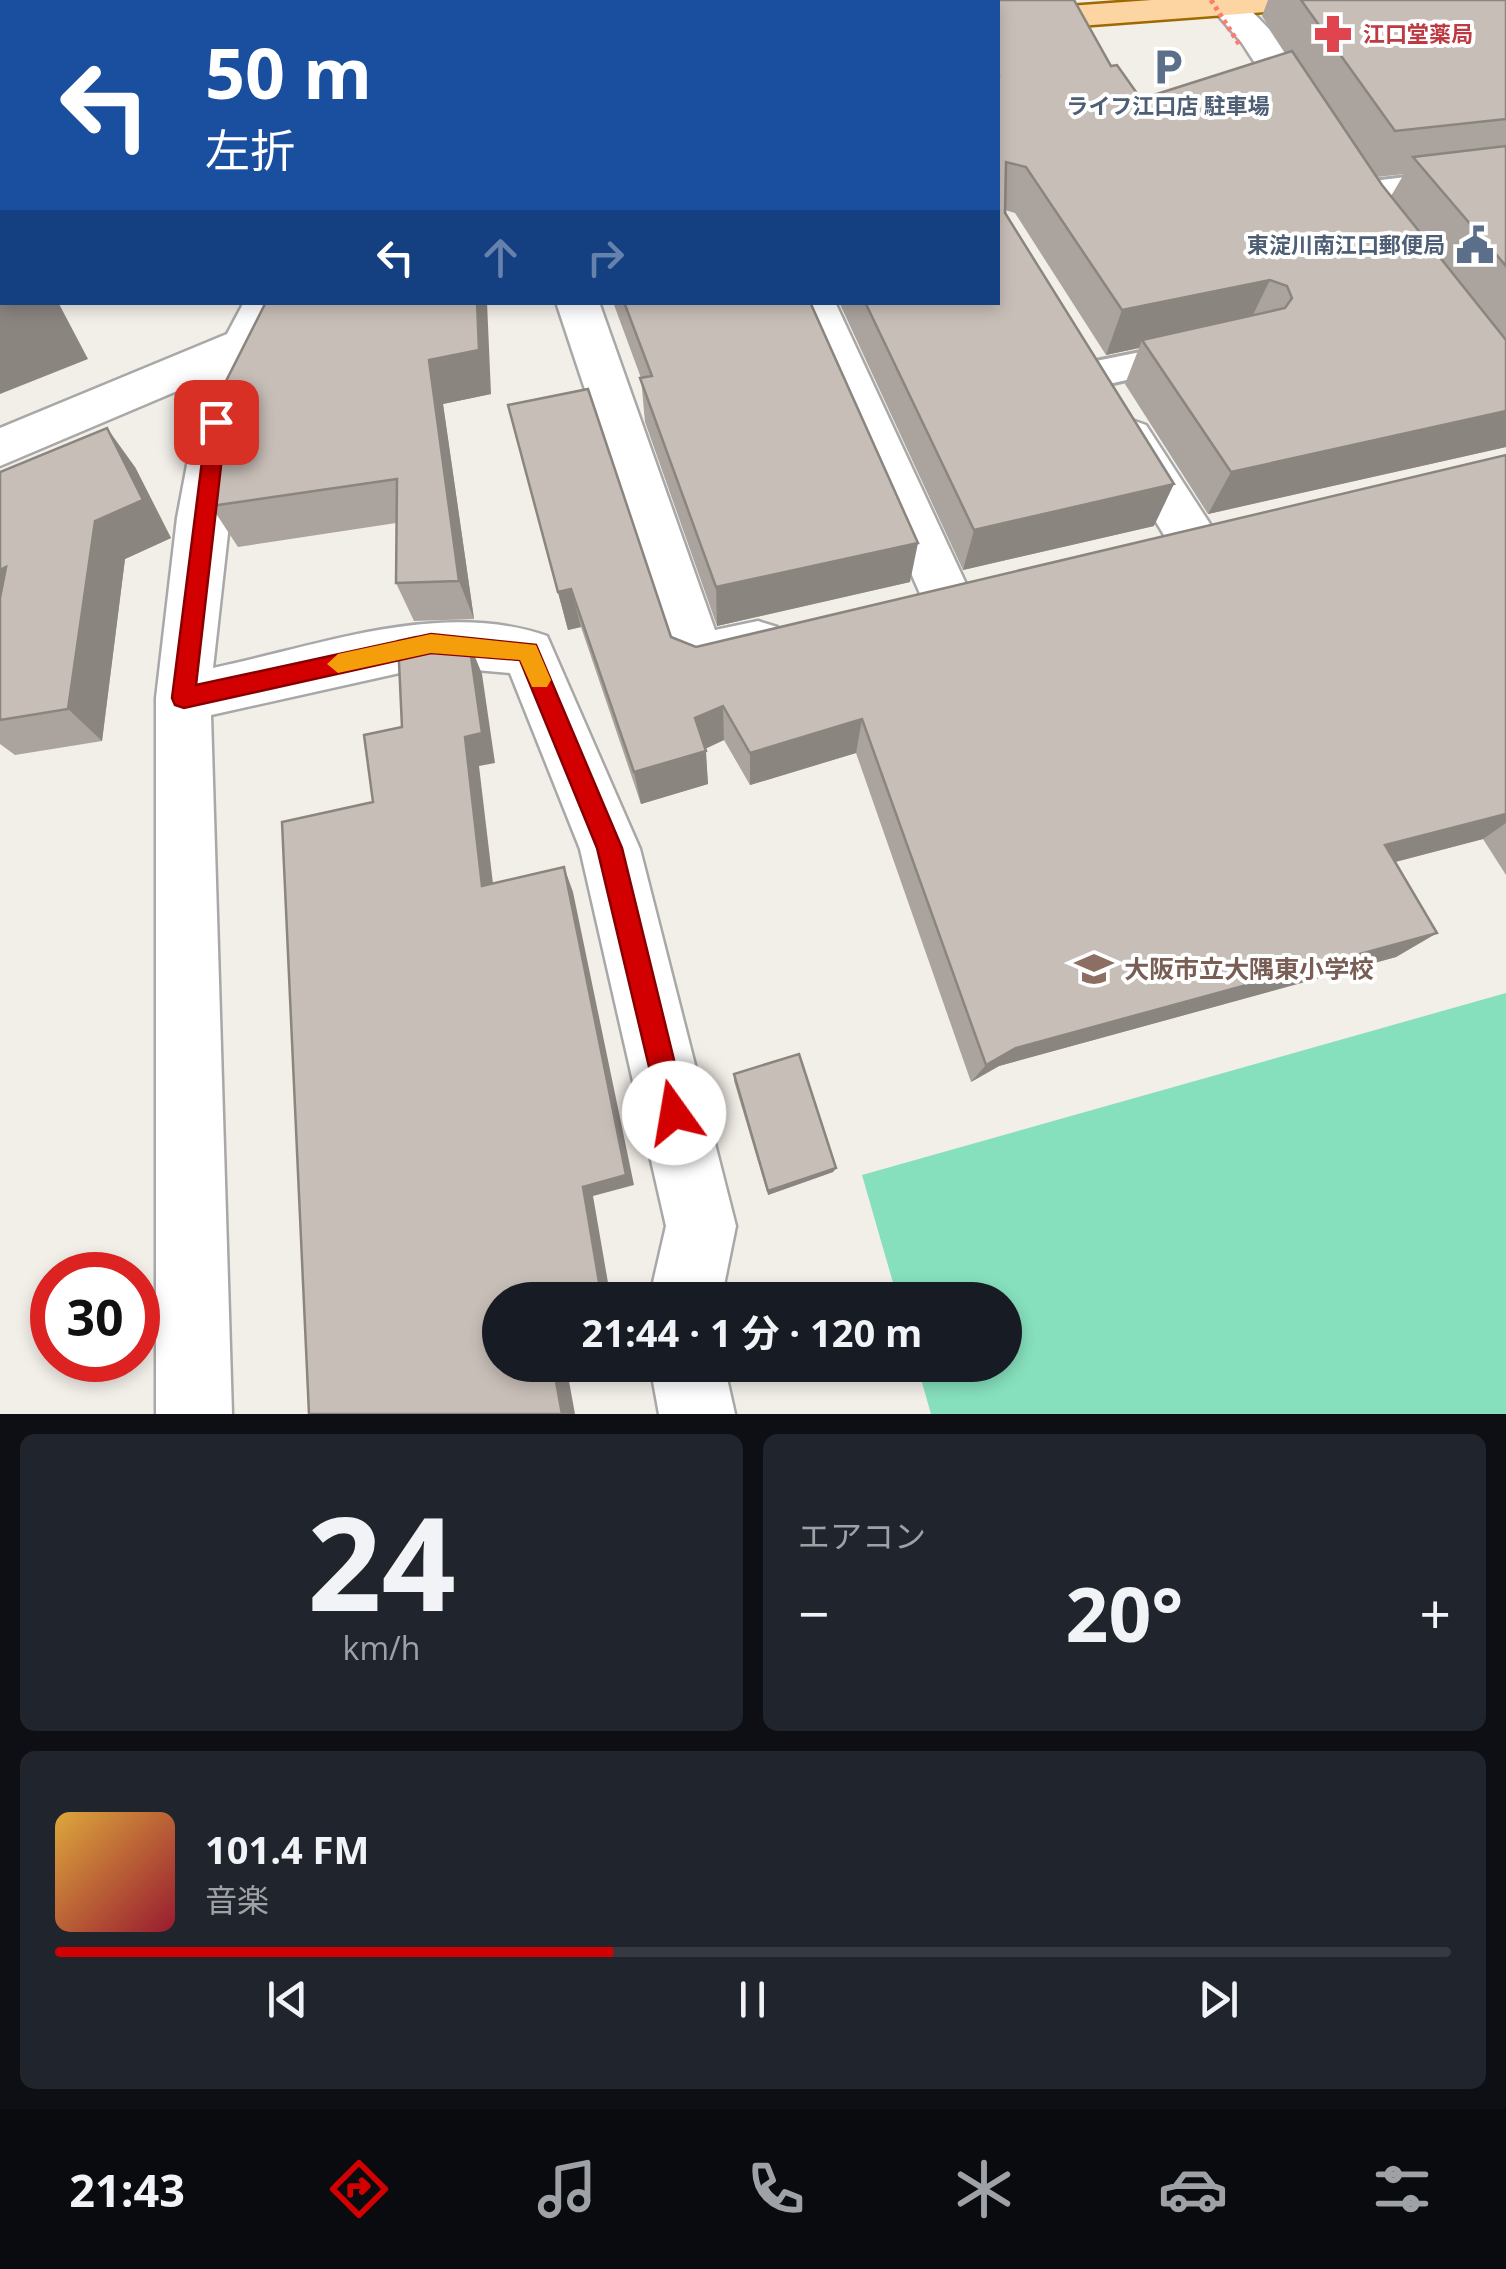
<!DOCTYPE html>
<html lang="ja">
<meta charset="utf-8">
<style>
body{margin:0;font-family:"Open Sans","Noto Sans JP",sans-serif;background:#20242c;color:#f1f3f6;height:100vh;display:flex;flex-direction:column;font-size:38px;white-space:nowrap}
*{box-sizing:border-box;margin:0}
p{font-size:32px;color:#9ea1a6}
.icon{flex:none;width:55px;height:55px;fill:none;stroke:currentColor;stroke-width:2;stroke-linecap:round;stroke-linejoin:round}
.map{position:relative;height:1414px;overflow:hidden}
.drawer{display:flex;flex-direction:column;gap:20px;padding:20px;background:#0d0f14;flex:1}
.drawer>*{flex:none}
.hud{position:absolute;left:0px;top:0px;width:1000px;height:305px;box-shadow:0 5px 15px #0003;background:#1a4fa0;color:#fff;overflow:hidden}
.speed{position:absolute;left:30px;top:1252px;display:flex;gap:20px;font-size:50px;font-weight:700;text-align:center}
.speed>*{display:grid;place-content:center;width:130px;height:130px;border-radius:50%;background:#171b24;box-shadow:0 5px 15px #0003;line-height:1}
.speed .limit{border:15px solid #d22;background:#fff;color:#111}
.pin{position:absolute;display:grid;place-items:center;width:85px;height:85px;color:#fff;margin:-42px;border-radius:20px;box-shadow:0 5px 15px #0006}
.me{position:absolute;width:110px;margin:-55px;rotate:347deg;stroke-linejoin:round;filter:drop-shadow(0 0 8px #0008)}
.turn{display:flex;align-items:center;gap:35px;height:210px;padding:0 40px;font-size:45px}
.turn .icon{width:130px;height:130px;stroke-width:2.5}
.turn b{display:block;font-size:70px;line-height:85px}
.lanes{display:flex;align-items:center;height:95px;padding:0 40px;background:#0003;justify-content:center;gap:50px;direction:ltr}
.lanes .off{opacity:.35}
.big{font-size:75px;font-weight:700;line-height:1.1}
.drawer .tile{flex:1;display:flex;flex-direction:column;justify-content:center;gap:15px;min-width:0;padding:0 35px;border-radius:15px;background:#20242c}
.drawer .dial{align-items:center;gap:0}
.dial b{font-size:130px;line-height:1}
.song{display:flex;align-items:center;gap:30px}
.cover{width:120px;height:120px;border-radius:15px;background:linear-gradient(135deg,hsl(40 70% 55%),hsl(350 70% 35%))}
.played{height:10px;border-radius:5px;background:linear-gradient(90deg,#d20001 40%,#363941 40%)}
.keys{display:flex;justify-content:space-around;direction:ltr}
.heat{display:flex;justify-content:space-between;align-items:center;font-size:55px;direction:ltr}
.drawer .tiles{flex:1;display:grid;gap:20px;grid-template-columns:1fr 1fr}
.tile:last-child{grid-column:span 2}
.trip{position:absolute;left:482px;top:1282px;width:540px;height:100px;border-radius:50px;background:#171b24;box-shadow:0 5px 15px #0003;font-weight:700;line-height:100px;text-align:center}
.tabs{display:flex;height:160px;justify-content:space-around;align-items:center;background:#090b0e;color:#9ea1a6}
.tabs .icon{width:70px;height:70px}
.tabs .selected{color:#d20001}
.tabs b{font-size:45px;color:#f1f3f6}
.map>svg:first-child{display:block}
.pitch{fill:#86e0bd}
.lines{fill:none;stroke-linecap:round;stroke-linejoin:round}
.service-casing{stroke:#a8a8a8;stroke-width:6}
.minor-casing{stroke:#a8a8a8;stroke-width:5}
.tertiary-casing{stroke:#a8a8a8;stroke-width:5}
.primary-casing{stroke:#9e6a00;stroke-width:5}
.service{fill:#fff;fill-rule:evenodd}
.minor{fill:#fff;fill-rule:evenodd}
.tertiary{fill:#fff;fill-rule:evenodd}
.primary{fill:#fdd5a2;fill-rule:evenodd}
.path-bridge{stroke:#fb7d6f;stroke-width:5;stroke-dasharray:4 4;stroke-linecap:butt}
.wall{fill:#aba39d;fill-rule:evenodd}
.shaded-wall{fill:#8b8580}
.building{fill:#c7beb7;stroke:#8b8580;stroke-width:2.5}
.route{fill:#d20001;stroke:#880001;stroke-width:2.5}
.slow{fill:#f59e0b}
.labels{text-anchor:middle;stroke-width:8;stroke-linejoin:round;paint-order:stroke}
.far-health-label{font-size:22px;font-weight:bold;fill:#be3a42;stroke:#fff;text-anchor:start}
.far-service-label{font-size:22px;font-weight:bold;fill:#4e5e75;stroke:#fff}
.education-label{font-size:25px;font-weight:bold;fill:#785e54;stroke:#fff;text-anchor:start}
</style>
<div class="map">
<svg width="1506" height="1414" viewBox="0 0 1506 1414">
<rect width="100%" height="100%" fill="#f2eee8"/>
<path class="pitch" d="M 1506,993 L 1506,1414 L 931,1414 L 917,1365 L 1005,1365 L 1005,1300 L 898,1300 L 862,1175 Z"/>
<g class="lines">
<g class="service-casing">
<g id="service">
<rect x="547" y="0" width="26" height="2"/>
<path d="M 1506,165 L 1506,185 L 1356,203 L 1341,193 L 1356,183 Z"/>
<path d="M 1190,342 L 1202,345 L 1207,354 L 1202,363 L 1091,388 L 1079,384 L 1073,375 L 1079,366 L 1091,362 Z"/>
</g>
</g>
<g class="minor-casing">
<g id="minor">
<path d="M 1205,0 L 1241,0 L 1269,29 L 1330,122 L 1324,130 L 1298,130 L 1242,43 Z"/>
<path d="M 244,302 L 287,302 L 244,390 L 213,668 C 318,646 441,599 547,636 L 640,849 L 736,1226 L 721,1300 L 649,1300 L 666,1226 L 580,849 L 510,673 L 431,666 L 211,715 L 232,1414 L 156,1414 L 156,698 L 177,518 L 203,380 L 0,466 L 0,428 L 227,334 Z"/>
<path d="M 556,302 L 599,302 L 715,630 L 758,621 L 777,627 L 785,643 L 777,659 L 698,680 L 679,673 Z"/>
<path d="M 792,302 L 835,302 L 973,599 L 965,614 L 947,620 L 929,614 Z"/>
<path d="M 1129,419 L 1146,425 L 1212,527 L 1219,541 L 1212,555 L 1194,561 L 1176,555 L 1105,437 L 1112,425 Z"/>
<path d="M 650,1365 L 724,1365 L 735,1414 L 659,1414 Z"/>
</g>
</g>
<g class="tertiary-casing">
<path id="tertiary" d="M 114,0 L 148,0 L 149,2 L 115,2 Z"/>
</g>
<g class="primary-casing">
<g id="primary">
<path d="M 1152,0 L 1309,0 L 1304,7 L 1292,10 L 998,32 L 998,11 Z"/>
<rect x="0" y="95" width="2" height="22"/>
</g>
</g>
<use href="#service" class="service"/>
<use href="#minor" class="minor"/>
<use href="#tertiary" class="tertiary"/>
<use href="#primary" class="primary"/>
<path class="path-bridge" d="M 1211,0 L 1239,44"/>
</g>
<g class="wall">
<path d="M 932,0 L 1074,0 L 1111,66 L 1141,99 L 1286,53 L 1262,16 L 1268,0 L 1506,0 L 1506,447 L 1208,514 L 1125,384 L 1139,348 L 1106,355 L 1015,213 L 1005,210 L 1154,526 L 963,570 L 839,302 L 998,302 L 998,2 L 934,2 ZM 1404,174 L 1391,196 L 1377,177 Z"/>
<path d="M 266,302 L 491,394 L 443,404 L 474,619 L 414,621 L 396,583 L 396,523 L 238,547 L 211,506 Z"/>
<path d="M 613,302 L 810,302 L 910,582 L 717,626 L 645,422 L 641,378 Z"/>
<path d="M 508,405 L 671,637 L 696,647 L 1506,455 L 1506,875 L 1483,839 L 1395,862 L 1437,933 L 1396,957 L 999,1066 L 971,1082 L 856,753 L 750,785 L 724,740 L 705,749 L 708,784 L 641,804 L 581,627 L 568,630 Z"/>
<path d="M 135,467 L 171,538 L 125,559 L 102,741 L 15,755 L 0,744 L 0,472 Z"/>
<path d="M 734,1074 L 836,1168 L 833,1172 L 768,1195 L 734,1081 Z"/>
</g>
<g class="shaded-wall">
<path d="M 1270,280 L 1248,325 L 1142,340 L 1139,348 L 1106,355 L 1122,310 Z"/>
<path d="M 5,302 L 58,302 L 88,359 L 0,394 L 0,304 Z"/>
<path d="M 477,302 L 487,302 L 491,394 L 443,404 L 474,619 L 459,581 L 429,360 Z"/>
<path d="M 1506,411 L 1506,447 L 1208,514 L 1231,472 Z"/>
<path d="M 107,428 L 135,467 L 171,538 L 125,559 L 102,741 L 68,709 Z"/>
<path d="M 1174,484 L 1154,526 L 963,570 L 974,530 Z"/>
<path d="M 918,543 L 910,582 L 717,626 L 716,587 Z"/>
<path d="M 6,567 L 0,622 L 0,570 Z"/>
<path d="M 571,589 L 581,627 L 568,630 L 558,592 Z"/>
<path d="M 469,642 L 482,674 L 495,763 L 479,766 L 496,909 L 482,886 L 465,737 Z"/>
<path d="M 723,706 L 724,740 L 698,752 L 695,718 Z"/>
<path d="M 862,719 L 856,753 L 750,785 L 750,753 Z"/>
<path d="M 706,751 L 708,784 L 641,804 L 634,772 Z"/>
<path d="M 1506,814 L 1506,823 L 1483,839 L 1349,874 L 1385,845 Z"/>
<path d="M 564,867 L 573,892 L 634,1185 L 593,1196 L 611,1300 L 602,1300 L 583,1187 Z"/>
<path d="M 1437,933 L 1396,957 L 999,1066 L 971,1082 L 986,1065 L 1016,1048 Z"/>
<path d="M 836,1168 L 833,1172 L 768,1195 L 768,1191 Z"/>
<path d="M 553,1365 L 566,1365 L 575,1414 L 562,1414 Z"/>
</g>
<g class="building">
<path d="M 210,0 L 436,0 L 436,2 L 209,2 Z"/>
<path d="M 962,0 L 1074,0 L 1111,66 L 1117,65 L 1141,99 L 1292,51 L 1382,185 L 1506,340 L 1506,411 L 1231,472 L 1142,340 L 1285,308 L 1292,298 L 1287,286 L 1270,280 L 1122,310 L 1026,167 L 1006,162 L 1005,213 L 1174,484 L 974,530 L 865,302 L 998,302 L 998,77 L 999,76 L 998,73 L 998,2 L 963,2 Z"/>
<path d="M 1301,0 L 1506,0 L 1506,119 L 1395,131 Z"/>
<path d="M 1506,146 L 1506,266 L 1413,157 Z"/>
<path d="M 0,172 L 2,176 L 2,302 L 5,302 L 0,304 Z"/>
<path d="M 266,302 L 477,302 L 479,350 L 429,360 L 459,581 L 396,583 L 397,479 L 211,506 L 213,466 L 208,468 L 218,397 Z"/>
<path d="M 624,302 L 810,302 L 918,543 L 716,587 L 640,378 L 652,376 Z"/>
<path d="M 588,389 L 671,637 L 696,647 L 1506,455 L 1506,814 L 1385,845 L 1437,933 L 1016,1048 L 986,1065 L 862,719 L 750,753 L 723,706 L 695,718 L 706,751 L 634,772 L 571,589 L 558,592 L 508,405 Z"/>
<path d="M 107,428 L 143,500 L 95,521 L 68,709 L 0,720 L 0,598 L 6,567 L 0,570 L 0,472 Z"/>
<path d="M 416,637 L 469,642 L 482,733 L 465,737 L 482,886 L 564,867 L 626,1175 L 583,1187 L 602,1300 L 500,1300 L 500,1365 L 553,1365 L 562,1414 L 309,1414 L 282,822 L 373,802 L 364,735 L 402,727 L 398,641 Z"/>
<path d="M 799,1054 L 836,1168 L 768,1191 L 734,1074 Z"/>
</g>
<path class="route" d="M 216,415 L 226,422 L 196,685 L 431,634 L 536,645 L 622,848 L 687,1113 L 683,1123 L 674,1127 L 664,1123 L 660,1113 L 597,848 L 520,660 L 431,653 L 184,708 L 175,705 L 172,698 L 207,422 Z"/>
<path class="slow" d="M 431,634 L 536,645 L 551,680 L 547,687 L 532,687 L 520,660 L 431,653 L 338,673 L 327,664 L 338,654 Z"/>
<defs>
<g id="pharmacy-bare" transform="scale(3)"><path d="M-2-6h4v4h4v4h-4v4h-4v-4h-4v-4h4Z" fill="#e0444e" stroke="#fff" stroke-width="2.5" paint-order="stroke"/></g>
<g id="parking-bare" transform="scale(3)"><path d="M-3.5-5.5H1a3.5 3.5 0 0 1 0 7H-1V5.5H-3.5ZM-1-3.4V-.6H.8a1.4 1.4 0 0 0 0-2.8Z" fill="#5c6f8a" stroke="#fff" stroke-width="2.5" paint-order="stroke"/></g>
<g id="civic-bare" transform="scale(3)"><path d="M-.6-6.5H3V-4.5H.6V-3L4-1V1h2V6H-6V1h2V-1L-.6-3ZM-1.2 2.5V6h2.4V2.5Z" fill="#5c6f8a" stroke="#fff" stroke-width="2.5" paint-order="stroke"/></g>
<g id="school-bare" transform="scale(3)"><path d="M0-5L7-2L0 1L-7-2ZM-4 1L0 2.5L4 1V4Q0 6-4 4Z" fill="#8d6e63" stroke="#fff" stroke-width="2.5" paint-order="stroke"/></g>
</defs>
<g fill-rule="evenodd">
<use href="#pharmacy-bare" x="1333" y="34"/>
<use href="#parking-bare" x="1168" y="67"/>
<use href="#civic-bare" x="1475" y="245"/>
<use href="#school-bare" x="1094" y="969"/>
</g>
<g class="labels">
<g class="far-health-label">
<text x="1363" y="42">江口堂薬局</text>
</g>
<g class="far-service-label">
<text x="1168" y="114">ライフ江口店 駐車場</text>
<text x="1445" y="253" text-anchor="end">東淀川南江口郵便局</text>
</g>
<g class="education-label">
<text x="1124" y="978">大阪市立大隅東小学校</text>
</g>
</g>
</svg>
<div class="speed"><div class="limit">30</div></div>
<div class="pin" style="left:216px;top:422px;background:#d93025"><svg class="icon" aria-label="arrive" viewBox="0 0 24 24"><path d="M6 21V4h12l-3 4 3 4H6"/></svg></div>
<svg class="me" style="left:674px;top:1113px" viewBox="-20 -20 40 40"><circle r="19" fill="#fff"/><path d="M0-13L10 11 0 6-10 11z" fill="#d20001"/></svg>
<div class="trip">21:44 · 1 分 · 120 m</div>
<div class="hud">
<div class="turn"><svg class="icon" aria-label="left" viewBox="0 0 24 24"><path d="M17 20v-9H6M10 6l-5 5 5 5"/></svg><div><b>50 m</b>左折</div></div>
<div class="lanes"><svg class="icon" aria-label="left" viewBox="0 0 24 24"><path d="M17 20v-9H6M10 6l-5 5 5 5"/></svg><svg class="icon off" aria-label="ahead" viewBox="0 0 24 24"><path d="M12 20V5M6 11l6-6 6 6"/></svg><svg class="icon off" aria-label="right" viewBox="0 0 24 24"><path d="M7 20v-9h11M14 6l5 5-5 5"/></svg></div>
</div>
</div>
<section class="drawer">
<div class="tiles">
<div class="tile dial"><b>24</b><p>km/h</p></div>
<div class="tile"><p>エアコン</p>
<div class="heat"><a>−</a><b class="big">20°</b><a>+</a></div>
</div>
<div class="tile">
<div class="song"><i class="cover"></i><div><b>101.4 FM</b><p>音楽</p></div></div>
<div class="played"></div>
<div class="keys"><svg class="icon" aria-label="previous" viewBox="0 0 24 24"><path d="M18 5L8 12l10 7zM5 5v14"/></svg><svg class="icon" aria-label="pause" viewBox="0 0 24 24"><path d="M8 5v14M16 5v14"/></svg><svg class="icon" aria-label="next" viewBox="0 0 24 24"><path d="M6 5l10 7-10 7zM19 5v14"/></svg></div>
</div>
</div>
</section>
<nav class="tabs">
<b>21:43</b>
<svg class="icon selected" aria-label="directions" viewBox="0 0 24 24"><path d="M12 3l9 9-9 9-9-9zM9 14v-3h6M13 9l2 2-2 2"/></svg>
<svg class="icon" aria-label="music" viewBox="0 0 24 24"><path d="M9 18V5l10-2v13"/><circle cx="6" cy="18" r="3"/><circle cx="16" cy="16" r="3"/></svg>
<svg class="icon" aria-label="phone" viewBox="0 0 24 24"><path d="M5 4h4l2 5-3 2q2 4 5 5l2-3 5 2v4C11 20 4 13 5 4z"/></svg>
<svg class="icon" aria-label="climate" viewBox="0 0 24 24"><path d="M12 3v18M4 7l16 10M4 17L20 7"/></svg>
<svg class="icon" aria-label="car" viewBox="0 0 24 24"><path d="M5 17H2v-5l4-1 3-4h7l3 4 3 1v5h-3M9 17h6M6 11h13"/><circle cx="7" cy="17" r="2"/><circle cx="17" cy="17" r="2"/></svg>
<svg class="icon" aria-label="filters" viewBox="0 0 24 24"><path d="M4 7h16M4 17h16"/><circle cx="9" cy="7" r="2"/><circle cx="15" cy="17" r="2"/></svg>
</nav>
